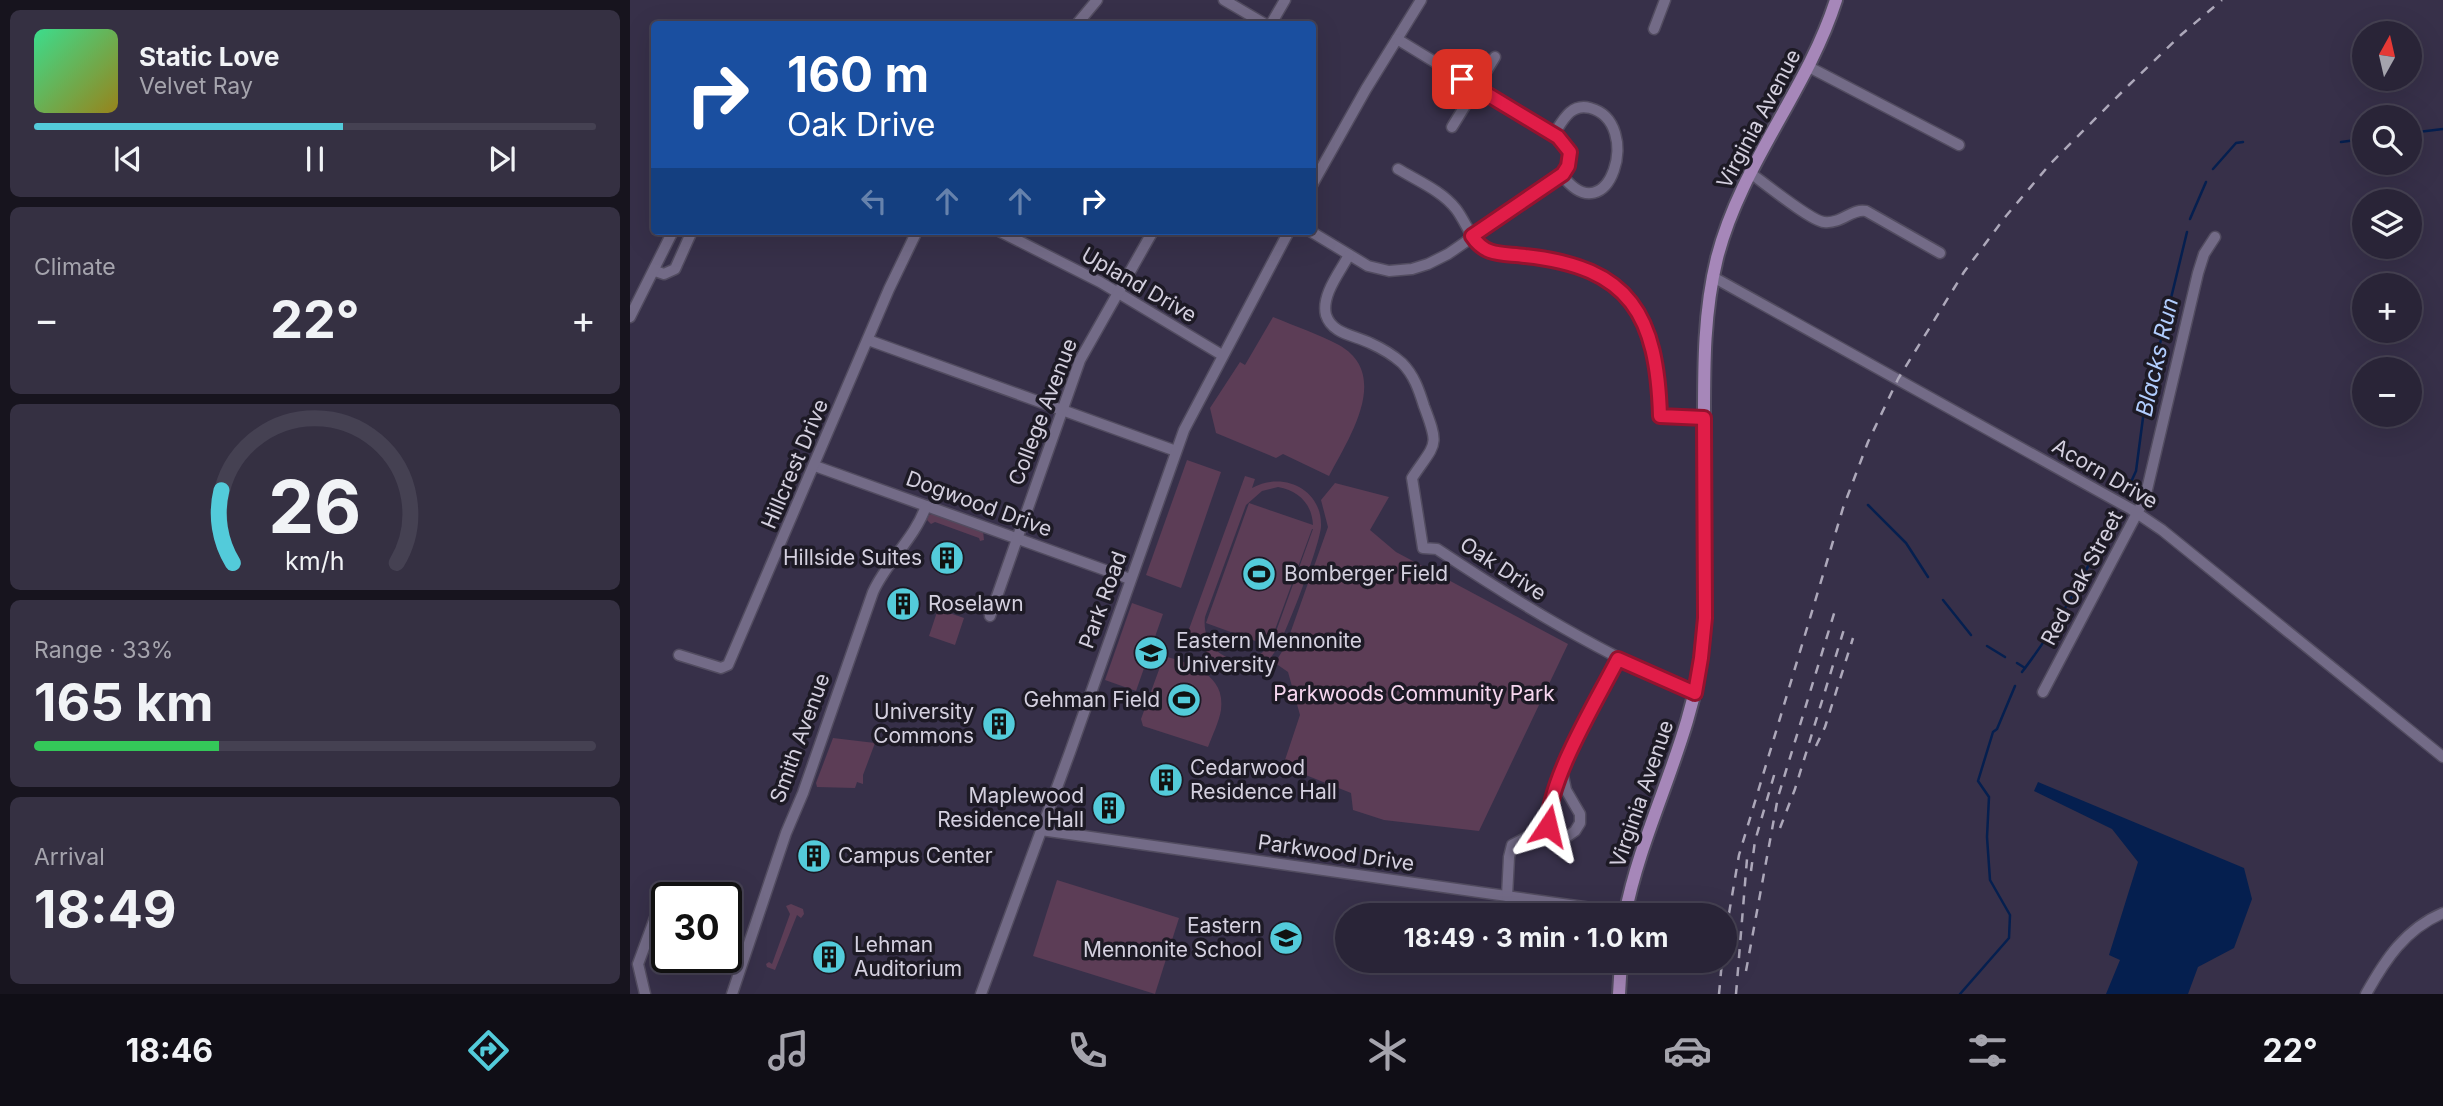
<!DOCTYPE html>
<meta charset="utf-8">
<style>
body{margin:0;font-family:Inter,sans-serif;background:#353042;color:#f1f3f6;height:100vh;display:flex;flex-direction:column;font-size:26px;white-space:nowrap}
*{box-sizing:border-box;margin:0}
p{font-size:23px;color:#a5a4ad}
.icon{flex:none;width:38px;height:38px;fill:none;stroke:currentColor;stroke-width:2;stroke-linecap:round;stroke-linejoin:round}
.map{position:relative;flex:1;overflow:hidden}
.details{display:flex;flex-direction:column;gap:10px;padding:10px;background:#17141e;width:630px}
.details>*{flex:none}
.top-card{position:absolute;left:21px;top:21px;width:665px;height:214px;border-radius:7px;box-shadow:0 7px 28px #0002,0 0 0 2px #454152;background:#1a4fa0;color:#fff;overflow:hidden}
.needle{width:46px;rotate:8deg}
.tools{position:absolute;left:1722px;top:21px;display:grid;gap:14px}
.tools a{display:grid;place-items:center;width:70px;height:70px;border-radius:50%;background:#292437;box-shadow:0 7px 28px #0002,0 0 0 2px #454152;font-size:35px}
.speed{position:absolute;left:21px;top:882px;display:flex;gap:14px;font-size:35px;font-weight:700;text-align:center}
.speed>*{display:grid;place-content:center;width:91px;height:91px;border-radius:50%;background:#292437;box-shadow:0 7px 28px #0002,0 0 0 2px #454152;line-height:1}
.speed .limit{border:4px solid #111;border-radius:10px;background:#fff;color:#111}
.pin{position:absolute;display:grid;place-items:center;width:60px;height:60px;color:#fff;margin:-30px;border-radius:14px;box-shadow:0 4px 10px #0006}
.me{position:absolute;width:77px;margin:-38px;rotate:10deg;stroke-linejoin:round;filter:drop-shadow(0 0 5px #0008)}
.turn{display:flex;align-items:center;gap:24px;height:147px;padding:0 21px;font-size:32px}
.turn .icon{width:91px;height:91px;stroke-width:2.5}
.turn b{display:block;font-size:49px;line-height:60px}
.lanes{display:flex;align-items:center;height:66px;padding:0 21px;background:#0003;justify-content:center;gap:35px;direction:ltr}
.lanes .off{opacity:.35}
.big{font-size:52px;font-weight:700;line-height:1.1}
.details .tile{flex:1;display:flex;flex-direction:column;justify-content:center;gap:10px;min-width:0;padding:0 24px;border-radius:10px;background:#353042}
.details .dial{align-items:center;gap:0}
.dial svg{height:182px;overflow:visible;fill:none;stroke:#454152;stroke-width:7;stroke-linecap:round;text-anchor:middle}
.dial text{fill:#f1f3f6;stroke:none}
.song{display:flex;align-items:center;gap:21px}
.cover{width:84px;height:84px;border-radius:10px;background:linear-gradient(135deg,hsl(150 70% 55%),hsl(50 70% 35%))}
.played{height:7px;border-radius:4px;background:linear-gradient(90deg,#53cbda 55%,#454152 55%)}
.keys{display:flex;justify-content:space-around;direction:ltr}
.heat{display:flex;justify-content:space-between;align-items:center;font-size:38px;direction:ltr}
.charge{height:10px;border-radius:5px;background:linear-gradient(90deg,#34c759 33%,#454152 0)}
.trip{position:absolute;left:705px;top:903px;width:402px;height:70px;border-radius:35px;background:#292437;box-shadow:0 7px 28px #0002,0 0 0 2px #454152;font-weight:700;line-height:70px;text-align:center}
.tab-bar{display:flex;height:112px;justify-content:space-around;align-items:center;background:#100e16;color:#a5a4ad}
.tab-bar .icon{width:49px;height:49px}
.tab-bar .selected{color:#53cbda}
.tab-bar b{font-size:32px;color:#f1f3f6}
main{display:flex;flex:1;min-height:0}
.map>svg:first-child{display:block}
.green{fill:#5c3d56;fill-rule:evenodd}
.water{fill:#051f4f}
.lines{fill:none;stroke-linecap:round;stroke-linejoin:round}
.stream{stroke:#051f4f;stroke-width:2.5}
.minor-casing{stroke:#524c60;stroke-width:13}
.major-casing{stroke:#524c60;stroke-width:16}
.minor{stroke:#736b87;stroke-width:10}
.major{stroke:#a687b9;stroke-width:12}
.rail{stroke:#ada8ba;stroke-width:2.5;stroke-dasharray:9 9;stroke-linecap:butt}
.route-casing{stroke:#92132f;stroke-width:18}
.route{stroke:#e11d48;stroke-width:12}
.labels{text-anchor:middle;stroke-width:7;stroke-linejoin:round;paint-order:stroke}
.street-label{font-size:21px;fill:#d4d0df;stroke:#1d1a25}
.poi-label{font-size:21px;fill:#d4d0df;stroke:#1d1a25;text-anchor:start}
.park-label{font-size:21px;fill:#f7d6ef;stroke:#1d1a25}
.water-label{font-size:23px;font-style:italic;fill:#b1cdfe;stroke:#1d1a25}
</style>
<main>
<section class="details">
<div class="tile">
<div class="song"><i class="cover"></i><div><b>Static Love</b><p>Velvet Ray</p></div></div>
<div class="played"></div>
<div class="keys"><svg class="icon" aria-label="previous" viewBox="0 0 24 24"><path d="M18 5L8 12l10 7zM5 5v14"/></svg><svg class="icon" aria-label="pause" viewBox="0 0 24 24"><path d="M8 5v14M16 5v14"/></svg><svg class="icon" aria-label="next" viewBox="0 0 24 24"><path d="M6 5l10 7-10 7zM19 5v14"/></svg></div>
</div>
<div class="tile"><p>Climate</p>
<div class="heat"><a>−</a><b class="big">22°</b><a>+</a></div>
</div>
<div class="tile dial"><svg viewBox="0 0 100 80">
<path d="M14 69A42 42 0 1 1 86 69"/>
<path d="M14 69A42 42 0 0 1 9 37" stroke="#53cbda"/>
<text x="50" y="56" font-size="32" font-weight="700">26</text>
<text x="50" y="72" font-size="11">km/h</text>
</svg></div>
<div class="tile"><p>Range · 33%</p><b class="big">165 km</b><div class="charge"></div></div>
<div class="tile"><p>Arrival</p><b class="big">18:49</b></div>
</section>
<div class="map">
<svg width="1813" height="994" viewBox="0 0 1813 994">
<rect width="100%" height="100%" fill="#373049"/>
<g class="green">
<path d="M 643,317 C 665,326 688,334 709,345 C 762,375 718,439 699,476 L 653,454 L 646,458 L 586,433 L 580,408 L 610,362 L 615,365 Z"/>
<path d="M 557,460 L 591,472 L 551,588 L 516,575 Z"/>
<path d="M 615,476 L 625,479 L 622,488 C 652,471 692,488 691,526 C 691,542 653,644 642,656 C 630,667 612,671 597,666 C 582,661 573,650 568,636 L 565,644 L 555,640 ZM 648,487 C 669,491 682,504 683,525 L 619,503 L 576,623 L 639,646 C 614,676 570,654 575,617 L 616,505 L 632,491 ZM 683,529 L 644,637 L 639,646 L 682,529 Z"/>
<path d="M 705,483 L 759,497 L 740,530 L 766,552 L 938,644 L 849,831 L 754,820 L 723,810 L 721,793 L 653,766 L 670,715 L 658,672 L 645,663 L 656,645 L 698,527 L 691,500 Z"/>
<path d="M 304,513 L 353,531 L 354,540 L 350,541 L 349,538 L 305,522 L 301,524 L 297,520 L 299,515 Z"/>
<path d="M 502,603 L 533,614 L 506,691 L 475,680 Z"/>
<path d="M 308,609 L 334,618 L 325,645 L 299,636 Z"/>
<path d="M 534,656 C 561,663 596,675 591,710 C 589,722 582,736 578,747 L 513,726 L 511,719 Z"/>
<path d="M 203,738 L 245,743 L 233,775 L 233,784 L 227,782 L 225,788 L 187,787 L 186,783 Z"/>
<path d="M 427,880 L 549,918 L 525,994 L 403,956 Z"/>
<path d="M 161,904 L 173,909 L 174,914 L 171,918 L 167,915 L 145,970 L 137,967 L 136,964 L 139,962 L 142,964 L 160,914 L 156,906 Z"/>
</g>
<path class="water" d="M 1408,782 L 1614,868 L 1622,899 L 1604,948 L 1568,967 L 1558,994 L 1476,994 L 1490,960 L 1479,955 L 1508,862 L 1482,829 L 1404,791 Z"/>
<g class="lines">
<g class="stream">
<path d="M 1780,133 L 1813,129"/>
<path d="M 1711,142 L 1734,139"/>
<path d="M 1583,169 L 1606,143 L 1613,142"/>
<path d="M 1560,219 L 1576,182"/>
<path d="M 1501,482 L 1506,471 L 1516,395 L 1528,352 L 1557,232"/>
<path d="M 1238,505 L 1276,543 L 1298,577"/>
<path d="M 1313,600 L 1341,635"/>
<path d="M 1357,646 L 1375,657"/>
<path d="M 1387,663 L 1395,668"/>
<path d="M 1392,672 C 1424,630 1462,568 1479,516"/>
<path d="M 1330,994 L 1379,938 L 1380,915 L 1360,880 L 1357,837 L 1359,797 L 1348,781 L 1363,732 L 1367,729 L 1385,686"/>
</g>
<g class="minor-casing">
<g id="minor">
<path d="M 594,0 L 635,24"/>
<path d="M 447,24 L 467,0"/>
<path d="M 641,24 L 655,0"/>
<path d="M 1024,29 L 1035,0"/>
<path d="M 1179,67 L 1329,145"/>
<path d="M 822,127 L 865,57"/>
<path d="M 924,134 C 933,120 941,103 960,108 C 1014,122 979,237 932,175"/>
<path d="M 768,169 C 788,181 812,191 826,209 C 836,222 841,240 854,250 C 876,258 904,255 928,261 C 1010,280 1030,340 1030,416 L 1074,418"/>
<path d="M 1119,172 C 1133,182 1181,221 1194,222 C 1212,224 1222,208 1236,211 L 1310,253"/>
<path d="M 682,185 L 736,89 L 791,0"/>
<path d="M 369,231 L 470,282 L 592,355"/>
<path d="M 680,231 L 738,266 L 759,271 L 782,269 L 798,264 L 818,254 L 931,176 L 938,166 L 940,152 L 928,137 L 767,39"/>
<path d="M 719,255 C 710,272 691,295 696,315 C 702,334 724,335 740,343 C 751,348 763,355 772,363 C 784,375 789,390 794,406 C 810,448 806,442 782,478 L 793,548 L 807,549 C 890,604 973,655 1065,693"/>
<path d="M 25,271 L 34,274 L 45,269 L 62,231"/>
<path d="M 1083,277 L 1501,509 L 1532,530 L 1813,757"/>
<path d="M 0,317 L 43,231"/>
<path d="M 238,340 L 546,451"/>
<path d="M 185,466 L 500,579"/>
<path d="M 360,616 L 450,360 L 523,231"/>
<path d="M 49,655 L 91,668 L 98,665 L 259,289 L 287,231"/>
<path d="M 1413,692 L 1515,498 L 1568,273 L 1574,254 L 1585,237"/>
<path d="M 932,771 L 920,804 L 918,826 L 927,835 L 938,836 L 945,831 L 950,823 L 950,814 L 936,790 L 932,771 L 988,659"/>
<path d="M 411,830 L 968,909 L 995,915"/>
<path d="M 877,896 L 879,857 L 882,845 L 918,826"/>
<path d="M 15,994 L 8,964 L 29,907"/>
<path d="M 102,994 L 156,833 L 173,793 L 243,592 C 257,561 285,538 296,506"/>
<path d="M 351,994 L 440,752 L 554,430 L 659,231"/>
<path d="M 1736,994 C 1755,960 1775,929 1813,913"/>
</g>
</g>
<g class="major-casing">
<g id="major">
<path d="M 995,915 C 1013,822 1064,738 1073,642 C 1076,616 1074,589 1074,563 C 1074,519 1074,475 1074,431 C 1074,372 1073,315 1087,258 C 1111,164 1177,91 1206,0"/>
<path d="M 989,994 L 991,961"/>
</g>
</g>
<use href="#minor" class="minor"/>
<use href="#major" class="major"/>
<g class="rail">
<path d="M 1186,746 L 1195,727 L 1223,638"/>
<path d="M 1150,828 L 1165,789 L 1215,626"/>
<path d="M 1121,871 L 1125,841 L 1145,772"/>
<path d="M 1096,931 L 1109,855 L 1213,508 L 1238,442 L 1268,379 L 1334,272 L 1376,216 L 1421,163 L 1499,85 L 1552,34 L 1592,0"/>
<path d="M 1116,971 L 1148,797 L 1206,607"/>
<path d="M 1089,994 L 1092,961"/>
<path d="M 1106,994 L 1117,859"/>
</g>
</g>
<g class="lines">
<g class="route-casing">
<path id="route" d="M 832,79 L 928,137 L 940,152 L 938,166 L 933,174 L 842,236 C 856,257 872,253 895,256 C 1001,267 1027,316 1030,416 L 1074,418 L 1075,618 L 1071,658 L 1065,693 L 988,659 C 966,702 918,780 918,826"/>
</g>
<use href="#route" class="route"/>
</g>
<defs>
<g id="building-disc" transform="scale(1.75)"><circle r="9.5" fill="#53cbda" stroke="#1d1a25"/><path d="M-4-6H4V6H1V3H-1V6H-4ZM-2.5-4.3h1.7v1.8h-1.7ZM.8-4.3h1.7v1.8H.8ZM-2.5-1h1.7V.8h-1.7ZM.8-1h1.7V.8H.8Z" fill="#111"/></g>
<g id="stadium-disc" transform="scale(1.75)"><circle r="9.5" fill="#53cbda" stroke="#1d1a25"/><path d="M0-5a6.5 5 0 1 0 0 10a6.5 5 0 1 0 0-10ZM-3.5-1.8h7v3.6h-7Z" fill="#111"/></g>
<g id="university-disc" transform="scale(1.75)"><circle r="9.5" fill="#53cbda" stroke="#1d1a25"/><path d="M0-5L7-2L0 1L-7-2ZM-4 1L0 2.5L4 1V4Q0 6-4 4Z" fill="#111"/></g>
<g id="school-disc" transform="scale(1.75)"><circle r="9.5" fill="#53cbda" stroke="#1d1a25"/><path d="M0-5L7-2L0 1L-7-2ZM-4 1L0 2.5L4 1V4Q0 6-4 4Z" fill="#111"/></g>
</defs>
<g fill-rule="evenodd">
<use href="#building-disc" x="317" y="558"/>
<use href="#stadium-disc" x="629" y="574"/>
<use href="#building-disc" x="273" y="604"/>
<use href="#university-disc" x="521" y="653"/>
<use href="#stadium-disc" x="554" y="700"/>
<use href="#building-disc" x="369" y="724"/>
<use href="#building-disc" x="536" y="780"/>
<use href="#building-disc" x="479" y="808"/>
<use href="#building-disc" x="184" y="856"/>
<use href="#school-disc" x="656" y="938"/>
<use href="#building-disc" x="199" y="957"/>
</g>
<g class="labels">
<g class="street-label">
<text transform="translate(1129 119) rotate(-62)" y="7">Virginia Avenue</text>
<text transform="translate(509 285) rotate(30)" y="7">Upland Drive</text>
<text transform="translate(413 412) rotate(-69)" y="7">College Avenue</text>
<text transform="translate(165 464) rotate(-67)" y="7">Hillcrest Drive</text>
<text transform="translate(1475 474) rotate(30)" y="7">Acorn Drive</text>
<text transform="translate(349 504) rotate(20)" y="7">Dogwood Drive</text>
<text transform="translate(873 569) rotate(33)" y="7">Oak Drive</text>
<text transform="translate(1452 578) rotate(-62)" y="7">Red Oak Street</text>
<text transform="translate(473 600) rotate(-70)" y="7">Park Road</text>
<text transform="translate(170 738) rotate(-70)" y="7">Smith Avenue</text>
<text transform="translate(1012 794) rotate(-71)" y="7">Virginia Avenue</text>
<text transform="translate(706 853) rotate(8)" y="7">Parkwood Drive</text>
</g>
<g class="poi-label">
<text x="292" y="565" text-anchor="end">Hillside Suites</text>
<text x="654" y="581">Bomberger Field</text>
<text x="298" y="611">Roselawn</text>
<text x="546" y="648">Eastern Mennonite<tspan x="546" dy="24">University</tspan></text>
<text x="530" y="707" text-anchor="end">Gehman Field</text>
<text x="344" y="719" text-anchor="end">University<tspan x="344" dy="24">Commons</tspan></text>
<text x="560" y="775">Cedarwood<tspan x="560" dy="24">Residence Hall</tspan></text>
<text x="454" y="803" text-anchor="end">Maplewood<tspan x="454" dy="24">Residence Hall</tspan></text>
<text x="208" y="863">Campus Center</text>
<text x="632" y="933" text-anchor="end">Eastern<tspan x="632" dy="24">Mennonite School</tspan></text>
<text x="224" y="952">Lehman<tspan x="224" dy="24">Auditorium</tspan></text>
</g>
<g class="park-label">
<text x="784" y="701">Parkwoods Community Park</text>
</g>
<g class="water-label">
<text transform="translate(1527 357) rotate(-77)" y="8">Blacks Run</text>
</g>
</g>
</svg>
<div class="tools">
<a><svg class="needle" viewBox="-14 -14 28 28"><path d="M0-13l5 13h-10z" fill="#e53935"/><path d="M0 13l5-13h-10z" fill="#a5a4ad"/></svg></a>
<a><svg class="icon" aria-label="search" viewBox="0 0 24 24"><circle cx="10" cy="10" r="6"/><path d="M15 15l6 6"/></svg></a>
<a><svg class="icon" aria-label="layers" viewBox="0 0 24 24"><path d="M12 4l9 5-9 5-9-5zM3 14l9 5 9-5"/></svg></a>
<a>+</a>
<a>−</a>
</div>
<div class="speed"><div class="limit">30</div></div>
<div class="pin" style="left:832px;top:79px;background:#d93025"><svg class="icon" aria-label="arrive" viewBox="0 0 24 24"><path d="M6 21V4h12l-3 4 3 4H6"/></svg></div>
<svg class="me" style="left:918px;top:826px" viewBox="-20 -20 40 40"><path d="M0-17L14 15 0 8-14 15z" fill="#e11d48" stroke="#fff" stroke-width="4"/></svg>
<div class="trip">18:49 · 3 min · 1.0 km</div>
<div class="top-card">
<div class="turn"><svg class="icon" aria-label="right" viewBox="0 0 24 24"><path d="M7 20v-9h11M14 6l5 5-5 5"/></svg><div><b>160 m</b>Oak Drive</div></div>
<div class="lanes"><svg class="icon off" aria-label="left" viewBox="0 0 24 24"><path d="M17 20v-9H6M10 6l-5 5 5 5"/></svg><svg class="icon off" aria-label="ahead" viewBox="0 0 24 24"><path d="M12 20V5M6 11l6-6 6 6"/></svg><svg class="icon off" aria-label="ahead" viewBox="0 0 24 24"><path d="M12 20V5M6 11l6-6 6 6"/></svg><svg class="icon" aria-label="right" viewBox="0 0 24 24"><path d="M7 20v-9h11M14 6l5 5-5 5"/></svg></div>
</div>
</div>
</main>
<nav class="tab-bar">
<b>18:46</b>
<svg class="icon selected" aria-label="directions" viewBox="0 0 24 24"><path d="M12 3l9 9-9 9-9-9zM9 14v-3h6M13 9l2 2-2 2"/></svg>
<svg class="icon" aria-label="music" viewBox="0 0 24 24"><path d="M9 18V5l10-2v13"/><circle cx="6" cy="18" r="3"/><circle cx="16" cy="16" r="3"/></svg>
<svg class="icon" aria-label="phone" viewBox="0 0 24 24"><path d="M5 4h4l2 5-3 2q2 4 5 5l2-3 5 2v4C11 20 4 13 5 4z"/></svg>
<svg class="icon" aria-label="climate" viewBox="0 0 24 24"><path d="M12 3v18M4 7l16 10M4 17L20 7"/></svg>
<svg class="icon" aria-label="car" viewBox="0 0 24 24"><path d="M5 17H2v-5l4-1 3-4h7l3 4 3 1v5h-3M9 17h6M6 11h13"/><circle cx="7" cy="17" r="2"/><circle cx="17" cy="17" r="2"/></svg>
<svg class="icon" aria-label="filters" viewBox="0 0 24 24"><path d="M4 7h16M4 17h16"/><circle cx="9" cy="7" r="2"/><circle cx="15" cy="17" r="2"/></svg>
<b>22°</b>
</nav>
